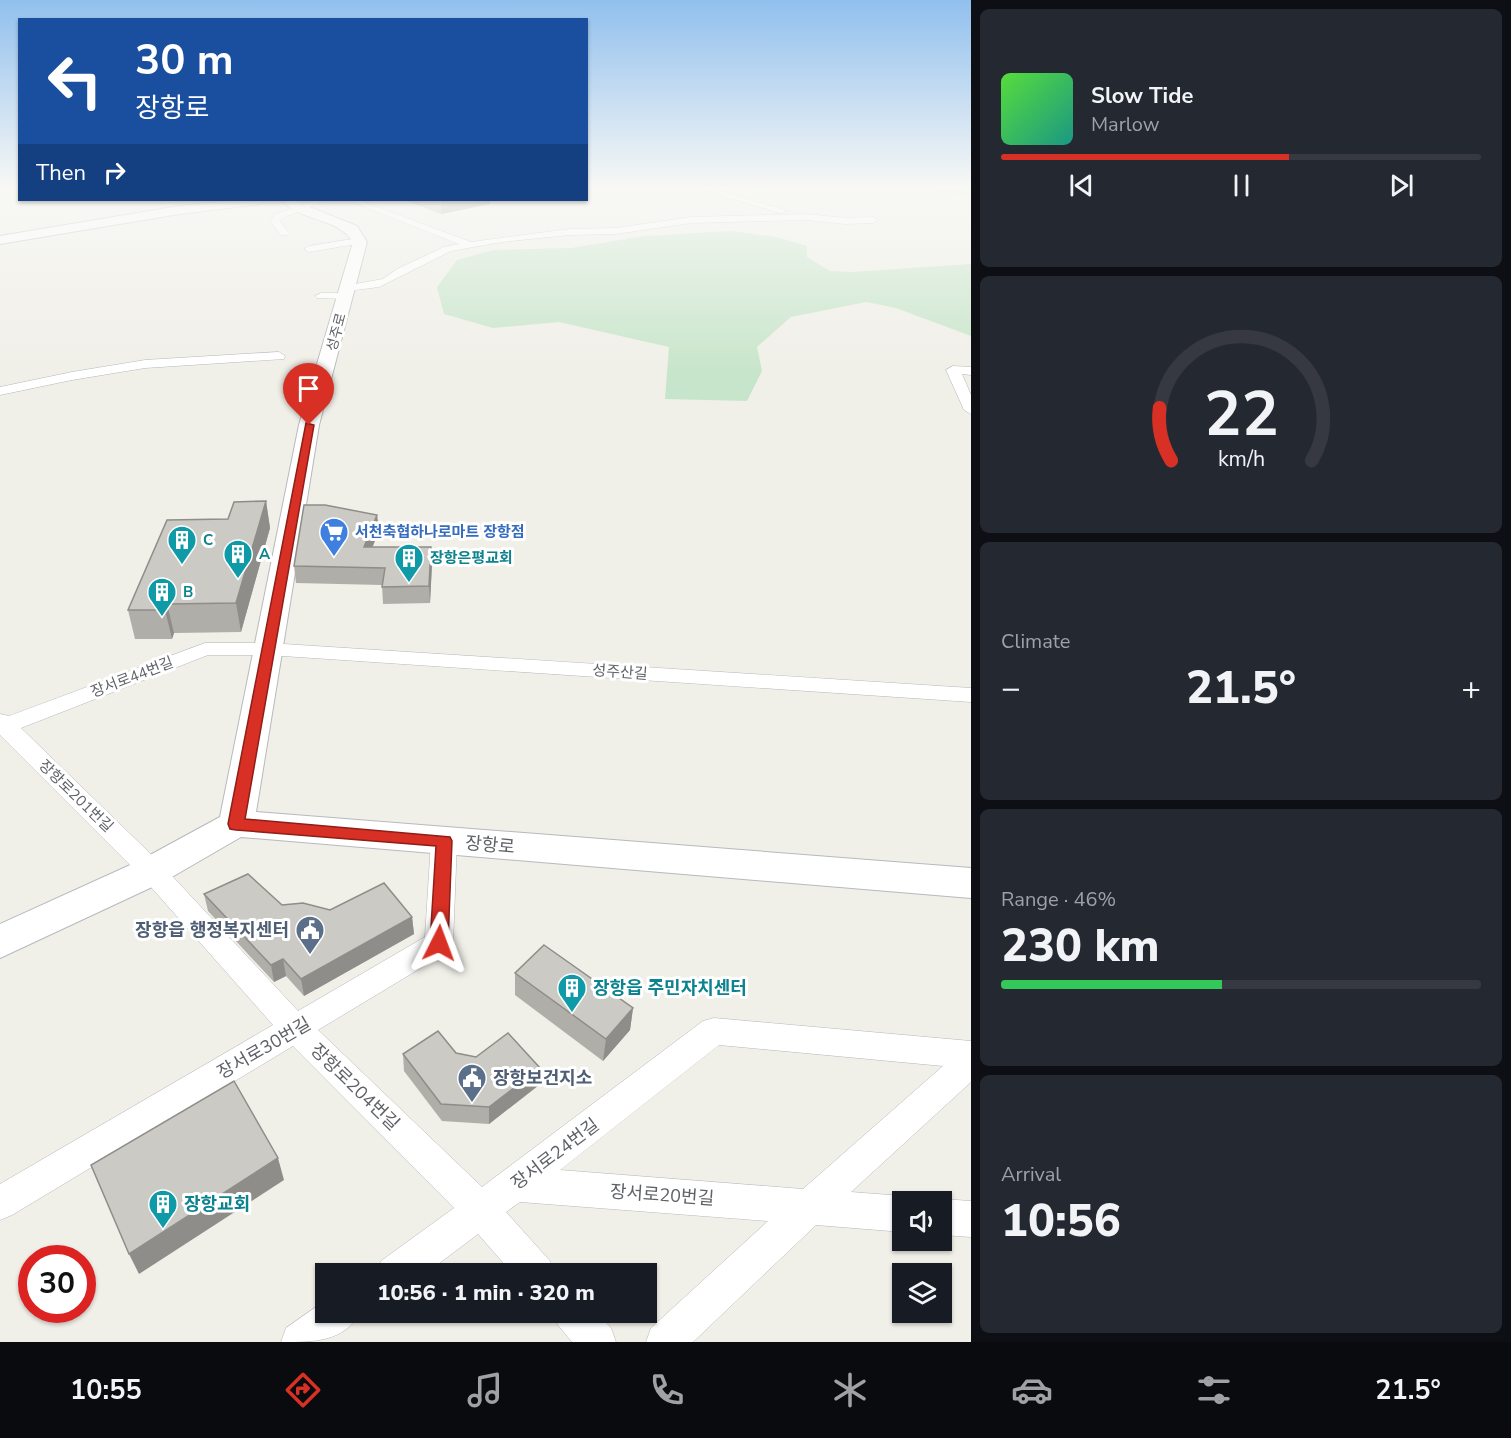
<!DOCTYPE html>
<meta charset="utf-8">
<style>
body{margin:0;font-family:"Nunito Sans","Noto Sans KR",sans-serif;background:#242831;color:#f1f3f6;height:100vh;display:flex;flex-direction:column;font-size:22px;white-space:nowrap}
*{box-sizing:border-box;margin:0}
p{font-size:20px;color:#9ea1a6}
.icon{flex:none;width:33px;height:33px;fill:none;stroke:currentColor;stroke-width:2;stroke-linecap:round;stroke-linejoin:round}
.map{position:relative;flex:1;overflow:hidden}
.sheet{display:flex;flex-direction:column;gap:9px;padding:9px;background:#0d0f14;width:540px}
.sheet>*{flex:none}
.top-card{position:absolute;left:18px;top:18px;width:570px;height:183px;border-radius:0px;box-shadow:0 2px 4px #0004;background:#1a4fa0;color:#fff;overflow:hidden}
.tools{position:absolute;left:892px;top:1191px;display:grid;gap:12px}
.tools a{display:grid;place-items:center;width:60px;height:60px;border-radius:0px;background:#171b24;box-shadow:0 2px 4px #0004;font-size:30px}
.speed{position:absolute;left:18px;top:1245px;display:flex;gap:12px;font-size:30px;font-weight:700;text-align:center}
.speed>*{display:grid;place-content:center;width:78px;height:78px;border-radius:50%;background:#171b24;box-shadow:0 2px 4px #0004;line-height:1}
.speed .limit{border:9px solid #d22;background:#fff;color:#111}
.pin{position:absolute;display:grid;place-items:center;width:51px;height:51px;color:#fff;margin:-62px -26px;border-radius:50% 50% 50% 0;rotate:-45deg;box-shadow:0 0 6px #0007}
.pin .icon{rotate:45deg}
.me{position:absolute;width:66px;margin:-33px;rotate:3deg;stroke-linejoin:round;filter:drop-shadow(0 0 4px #0008)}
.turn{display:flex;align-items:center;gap:21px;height:126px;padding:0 18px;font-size:27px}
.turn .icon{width:78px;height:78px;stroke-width:2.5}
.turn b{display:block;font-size:42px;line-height:51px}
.then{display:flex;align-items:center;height:57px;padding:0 18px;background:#0003;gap:12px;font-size:22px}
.big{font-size:45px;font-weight:800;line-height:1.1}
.sheet .tile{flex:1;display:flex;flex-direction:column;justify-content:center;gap:9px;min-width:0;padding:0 21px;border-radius:9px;background:#242831}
.sheet .dial{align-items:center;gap:0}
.dial svg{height:156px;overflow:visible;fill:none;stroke:#363941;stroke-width:7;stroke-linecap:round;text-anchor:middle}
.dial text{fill:#f1f3f6;stroke:none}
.song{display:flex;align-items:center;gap:18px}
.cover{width:72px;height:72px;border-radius:9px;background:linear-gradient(135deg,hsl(110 70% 55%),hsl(170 70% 35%))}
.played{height:6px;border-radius:3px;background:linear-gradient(90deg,#d93025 60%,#363941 60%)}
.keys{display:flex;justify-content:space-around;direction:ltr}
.heat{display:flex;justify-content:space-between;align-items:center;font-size:33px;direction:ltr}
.charge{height:9px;border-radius:4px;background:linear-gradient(90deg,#34c759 46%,#363941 0)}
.trip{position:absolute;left:315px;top:1263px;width:342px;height:60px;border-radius:0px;background:#171b24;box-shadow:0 2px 4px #0004;font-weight:800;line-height:60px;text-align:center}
.menu{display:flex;height:96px;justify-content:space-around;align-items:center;background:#090b0e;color:#9ea1a6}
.menu .icon{width:42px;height:42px}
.menu .active{color:#d93025}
.menu b{font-size:27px;color:#f1f3f6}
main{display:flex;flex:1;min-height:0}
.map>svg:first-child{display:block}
.green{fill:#c7e5ca}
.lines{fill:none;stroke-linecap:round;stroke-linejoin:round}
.street-casing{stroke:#b5b7bb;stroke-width:1}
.secondary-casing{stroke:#b6b9be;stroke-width:2}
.highway-casing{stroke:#e4b713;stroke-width:1}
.street{fill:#fff;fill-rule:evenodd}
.secondary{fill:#fff;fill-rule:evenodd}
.highway{fill:#f5e69a;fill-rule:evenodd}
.wall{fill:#afaea9}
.shaded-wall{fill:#8e8d89}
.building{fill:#cbcac4;stroke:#8e8d89;stroke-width:1.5}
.route{fill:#d93025;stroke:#8d1f18;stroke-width:1.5}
.labels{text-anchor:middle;stroke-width:6;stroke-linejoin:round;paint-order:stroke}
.far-street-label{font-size:14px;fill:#5f6267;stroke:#fff}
.shop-label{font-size:15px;font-weight:bold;fill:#366cbe;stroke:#fff;text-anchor:start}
.culture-label{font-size:15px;font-weight:bold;fill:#0d838f;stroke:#fff;text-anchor:start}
.street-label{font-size:15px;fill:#5f6267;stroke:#fff}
.near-street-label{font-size:18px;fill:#5f6267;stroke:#fff}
.near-service-label{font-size:18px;font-weight:bold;fill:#4e5e75;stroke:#fff;text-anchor:end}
.near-culture-label{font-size:18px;font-weight:bold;fill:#0d838f;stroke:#fff;text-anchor:start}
</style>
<main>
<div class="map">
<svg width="971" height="1342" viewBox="0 0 971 1342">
<rect width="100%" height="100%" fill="#f0efe8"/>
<path class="green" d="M 731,231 L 776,237 L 807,246 L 807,257 L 830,271 L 851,272 L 971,264 L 971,336 L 896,308 L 866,302 L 791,317 L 757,347 L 762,371 L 747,401 L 665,399 L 669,347 L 559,322 L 493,328 L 444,314 L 437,287 L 457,260 L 493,250 L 571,248 L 645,236 Z"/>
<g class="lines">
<g class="street-casing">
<g id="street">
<path d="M 693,187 L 705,187 L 788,211 L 780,213 Z"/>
<path d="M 317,200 L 328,200 L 282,218 L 280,221 L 289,233 L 287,235 L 281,235 L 270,221 L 276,214 Z"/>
<path d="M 347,200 L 358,200 L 471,242 L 569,229 L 616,228 L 691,217 L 807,214 L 845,218 L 873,217 L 878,220 L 873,223 L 845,224 L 807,220 L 691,223 L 616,234 L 569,235 L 502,242 L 451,251 L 379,287 L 348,291 L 342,288 L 344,286 L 383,279 L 397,269 L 444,247 L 459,244 Z"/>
<path d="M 359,238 L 362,239 L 362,243 L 309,252 L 304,249 L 309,246 Z"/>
<path d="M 321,293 L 346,293 L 352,296 L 346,299 L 317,298 L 315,296 Z"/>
<path d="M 279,352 L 285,356 L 284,359 L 145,368 L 72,380 L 0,395 L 0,387 L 72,372 L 145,360 Z"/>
<path d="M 953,366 L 971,367 L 971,375 L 962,374 L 971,395 L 971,414 L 964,410 L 946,370 Z"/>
<path d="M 205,643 L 268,643 L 971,688 L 971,702 L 268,655 L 208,655 L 21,728 L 161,864 L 298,1011 L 425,937 L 431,841 L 435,834 L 444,832 L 453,834 L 457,841 L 453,943 L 449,951 L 318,1030 L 482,1187 L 703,1021 L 714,1018 L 971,1041 L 971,1082 L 851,1192 L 903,1196 L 915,1202 L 903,1202 L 903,1232 L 816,1225 L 693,1342 L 646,1342 L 651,1328 L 768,1221 L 520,1202 L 506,1212 L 550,1261 L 555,1274 L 513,1274 L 478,1234 L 425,1274 L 376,1274 L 381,1261 L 454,1208 L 293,1046 L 12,1215 L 0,1220 L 0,1184 L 273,1025 L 143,878 L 0,735 L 0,714 L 9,716 ZM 719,1045 L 943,1066 L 803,1189 L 560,1170 Z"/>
<path d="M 942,1199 L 971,1201 L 971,1237 L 942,1235 L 942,1202 L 937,1202 Z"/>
<path d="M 326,1300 L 326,1312 L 360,1312 C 345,1342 314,1342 281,1342 L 286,1328 Z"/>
<path d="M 552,1312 L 596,1312 L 611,1328 L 616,1342 L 572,1342 L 558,1325 Z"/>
</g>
</g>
<g class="secondary-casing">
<g id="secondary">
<path d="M 234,200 L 266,200 L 260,204 L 173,215 L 0,244 L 0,236 L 173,207 Z"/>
<path d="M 282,200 L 295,200 L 302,204 L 357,226 L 367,242 L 319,425 L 256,812 L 971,868 L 971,898 L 241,837 L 165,881 L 0,958 L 0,924 L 139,861 L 220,817 L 299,425 L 353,242 C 338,217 300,222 282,200 Z"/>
</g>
</g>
<g class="highway-casing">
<path id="highway" d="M 934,187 L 971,189 L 971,197 L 936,190 Z"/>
</g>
<use href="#street" class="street"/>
<use href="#secondary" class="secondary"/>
<use href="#highway" class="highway"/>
</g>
<g class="wall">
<path d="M 404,200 L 490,200 L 490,204 L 441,214 Z"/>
<path d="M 266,501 L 270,528 L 241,632 L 174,633 L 172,639 L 135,639 L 128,610 L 228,519 Z"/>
<path d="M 377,515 L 379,531 L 372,547 L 432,564 L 430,603 L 383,604 L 382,585 L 296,583 L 294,566 Z"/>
<path d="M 204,894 L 282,905 L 412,917 L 414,934 L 304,996 L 286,976 L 274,982 L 208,911 Z"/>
<path d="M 515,973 L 633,1008 L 630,1030 L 603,1061 L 515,995 Z"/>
<path d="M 456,1053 L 539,1085 L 489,1124 L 442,1121 L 404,1071 L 403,1054 Z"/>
</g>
<g class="shaded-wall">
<path d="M 441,200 L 490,200 L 490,204 L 441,214 Z"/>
<path d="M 266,501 L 270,528 L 241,632 L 236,603 Z"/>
<path d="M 377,515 L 379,531 L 366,563 L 364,547 Z"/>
<path d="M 431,547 L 432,564 L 430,603 L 429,586 Z"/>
<path d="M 167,604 L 174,633 L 172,639 L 165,610 Z"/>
<path d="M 412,917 L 414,934 L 304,996 L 301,979 Z"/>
<path d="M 283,959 L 286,976 L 274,982 L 271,965 Z"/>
<path d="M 633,1008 L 630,1030 L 603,1061 L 606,1039 Z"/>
<path d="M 540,1068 L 539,1085 L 489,1124 L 489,1107 Z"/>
<path d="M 278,1158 L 284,1180 L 139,1274 L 129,1254 Z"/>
</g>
<g class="building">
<path d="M 266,501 L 236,603 L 167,604 L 165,610 L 128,610 L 167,520 L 228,519 L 234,502 Z"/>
<path d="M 304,505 L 325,505 L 377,515 L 364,547 L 431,547 L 429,586 L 382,587 L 385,568 L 294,566 Z"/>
<path d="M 248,874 L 282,905 L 303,903 L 330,910 L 384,883 L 412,917 L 301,979 L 283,959 L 271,965 L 204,894 Z"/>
<path d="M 544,945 L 633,1008 L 606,1039 L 515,973 Z"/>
<path d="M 438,1031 L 456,1053 L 476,1057 L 508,1033 L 540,1068 L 489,1107 L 441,1104 L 403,1054 Z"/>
<path d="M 234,1081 L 278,1158 L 129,1254 L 91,1165 Z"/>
</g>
<linearGradient id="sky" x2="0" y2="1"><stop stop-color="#91c0ee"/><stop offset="0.5" stop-color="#f8f8f5"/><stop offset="1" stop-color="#f8f8f5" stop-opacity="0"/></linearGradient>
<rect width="971" height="374" fill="url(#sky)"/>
<path class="route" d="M 306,423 L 314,425 L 245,819 L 450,837 L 452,841 L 448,943 L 446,949 L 439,951 L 433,949 L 430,943 L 436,846 L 236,830 L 230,829 L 228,824 Z"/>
<defs>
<g id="supermarket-pin" transform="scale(1.5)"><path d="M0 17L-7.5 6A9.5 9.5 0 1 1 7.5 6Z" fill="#3f7fe0" stroke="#fff"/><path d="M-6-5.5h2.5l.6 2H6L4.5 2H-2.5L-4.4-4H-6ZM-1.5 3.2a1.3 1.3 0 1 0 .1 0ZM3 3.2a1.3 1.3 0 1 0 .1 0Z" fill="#fff"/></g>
<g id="building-pin" transform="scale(1.5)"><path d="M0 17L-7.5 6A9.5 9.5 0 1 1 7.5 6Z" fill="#0f9aa8" stroke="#fff"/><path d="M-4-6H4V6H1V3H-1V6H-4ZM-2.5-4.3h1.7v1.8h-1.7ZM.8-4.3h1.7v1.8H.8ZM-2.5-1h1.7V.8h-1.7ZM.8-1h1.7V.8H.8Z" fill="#fff"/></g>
<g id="civic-pin" transform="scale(1.5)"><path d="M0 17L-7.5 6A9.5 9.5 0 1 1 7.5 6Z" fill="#5c6f8a" stroke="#fff"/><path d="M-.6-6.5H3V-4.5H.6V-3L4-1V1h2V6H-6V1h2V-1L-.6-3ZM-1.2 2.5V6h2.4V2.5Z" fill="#fff"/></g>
</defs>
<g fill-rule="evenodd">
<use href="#supermarket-pin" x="334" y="532"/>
<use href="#building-pin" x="182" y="540"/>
<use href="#building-pin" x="238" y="554"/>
<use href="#building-pin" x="409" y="558"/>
<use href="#building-pin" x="162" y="592"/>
<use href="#civic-pin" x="310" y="930"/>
<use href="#building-pin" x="572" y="988"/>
<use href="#civic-pin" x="472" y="1078"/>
<use href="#building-pin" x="163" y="1204"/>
</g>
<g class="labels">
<g class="far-street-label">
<text transform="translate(336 332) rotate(-75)" y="5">성주로</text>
</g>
<g class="shop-label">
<text x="355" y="537">서천축협하나로마트 장항점</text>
</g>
<g class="culture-label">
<text x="203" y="545">C</text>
<text x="259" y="559">A</text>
<text x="430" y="563">장항은평교회</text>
<text x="183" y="597">B</text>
</g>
<g class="street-label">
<text transform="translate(620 672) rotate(4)" y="5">성주산길</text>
<text transform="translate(132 677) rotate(-21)" y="5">장서로44번길</text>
<text transform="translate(76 796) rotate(44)" y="5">장항로201번길</text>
</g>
<g class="near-street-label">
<text transform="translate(490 845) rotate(5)" y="6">장항로</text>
<text transform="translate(264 1048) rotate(-30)" y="6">장서로30번길</text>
<text transform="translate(355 1087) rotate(44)" y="6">장항로204번길</text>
<text transform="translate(555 1154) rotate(-37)" y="6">장서로24번길</text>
<text transform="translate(662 1195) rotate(4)" y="6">장서로20번길</text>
</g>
<g class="near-service-label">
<text x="289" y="936">장항읍 행정복지센터</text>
<text x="493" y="1084" text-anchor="start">장항보건지소</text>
</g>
<g class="near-culture-label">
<text x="593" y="994">장항읍 주민자치센터</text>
<text x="184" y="1210">장항교회</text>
</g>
</g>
</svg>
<div class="tools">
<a><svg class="icon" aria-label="sound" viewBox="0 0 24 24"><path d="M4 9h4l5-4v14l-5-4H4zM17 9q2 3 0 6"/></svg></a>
<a><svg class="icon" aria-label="layers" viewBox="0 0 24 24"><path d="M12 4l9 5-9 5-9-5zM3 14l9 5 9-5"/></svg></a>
</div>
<div class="speed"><div class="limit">30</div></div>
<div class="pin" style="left:309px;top:425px;background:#d93025"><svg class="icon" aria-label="arrive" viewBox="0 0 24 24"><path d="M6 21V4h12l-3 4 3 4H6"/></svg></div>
<svg class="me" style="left:439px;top:943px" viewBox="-20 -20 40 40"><path d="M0-17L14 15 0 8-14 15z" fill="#d93025" stroke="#fff" stroke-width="4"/></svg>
<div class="trip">10:56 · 1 min · 320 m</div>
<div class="top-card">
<div class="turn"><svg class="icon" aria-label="left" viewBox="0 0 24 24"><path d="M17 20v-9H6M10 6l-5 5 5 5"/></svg><div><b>30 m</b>장항로</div></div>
<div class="then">Then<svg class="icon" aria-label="right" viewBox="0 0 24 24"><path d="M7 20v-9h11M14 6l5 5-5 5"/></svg></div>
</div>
</div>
<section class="sheet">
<div class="tile">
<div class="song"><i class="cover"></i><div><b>Slow Tide</b><p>Marlow</p></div></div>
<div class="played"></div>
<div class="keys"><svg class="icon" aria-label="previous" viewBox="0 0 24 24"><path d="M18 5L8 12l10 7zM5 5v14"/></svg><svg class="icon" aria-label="pause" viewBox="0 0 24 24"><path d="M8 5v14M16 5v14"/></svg><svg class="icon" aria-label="next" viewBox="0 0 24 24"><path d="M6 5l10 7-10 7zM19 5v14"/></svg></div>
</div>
<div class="tile dial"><svg viewBox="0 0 100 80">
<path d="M14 69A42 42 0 1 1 86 69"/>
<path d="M14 69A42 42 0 0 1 8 42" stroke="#d93025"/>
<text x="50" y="56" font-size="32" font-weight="700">22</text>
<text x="50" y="72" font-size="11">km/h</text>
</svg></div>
<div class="tile"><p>Climate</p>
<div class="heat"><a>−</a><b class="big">21.5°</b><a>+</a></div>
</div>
<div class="tile"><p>Range · 46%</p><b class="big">230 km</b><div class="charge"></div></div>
<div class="tile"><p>Arrival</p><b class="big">10:56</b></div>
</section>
</main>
<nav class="menu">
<b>10:55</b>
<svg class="icon active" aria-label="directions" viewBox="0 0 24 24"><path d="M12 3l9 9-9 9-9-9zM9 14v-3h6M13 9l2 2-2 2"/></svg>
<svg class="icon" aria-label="music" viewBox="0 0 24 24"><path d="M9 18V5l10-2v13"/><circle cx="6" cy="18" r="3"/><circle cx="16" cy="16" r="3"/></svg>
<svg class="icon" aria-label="phone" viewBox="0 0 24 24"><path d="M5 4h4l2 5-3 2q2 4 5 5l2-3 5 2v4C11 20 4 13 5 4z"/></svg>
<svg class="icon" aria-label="climate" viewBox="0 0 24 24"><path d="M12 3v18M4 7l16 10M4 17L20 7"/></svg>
<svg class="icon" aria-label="car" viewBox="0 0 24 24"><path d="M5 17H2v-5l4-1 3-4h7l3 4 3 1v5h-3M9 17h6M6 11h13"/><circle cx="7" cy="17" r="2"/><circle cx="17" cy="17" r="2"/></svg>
<svg class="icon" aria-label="filters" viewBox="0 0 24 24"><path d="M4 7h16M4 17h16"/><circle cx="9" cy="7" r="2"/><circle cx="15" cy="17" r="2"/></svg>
<b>21.5°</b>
</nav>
